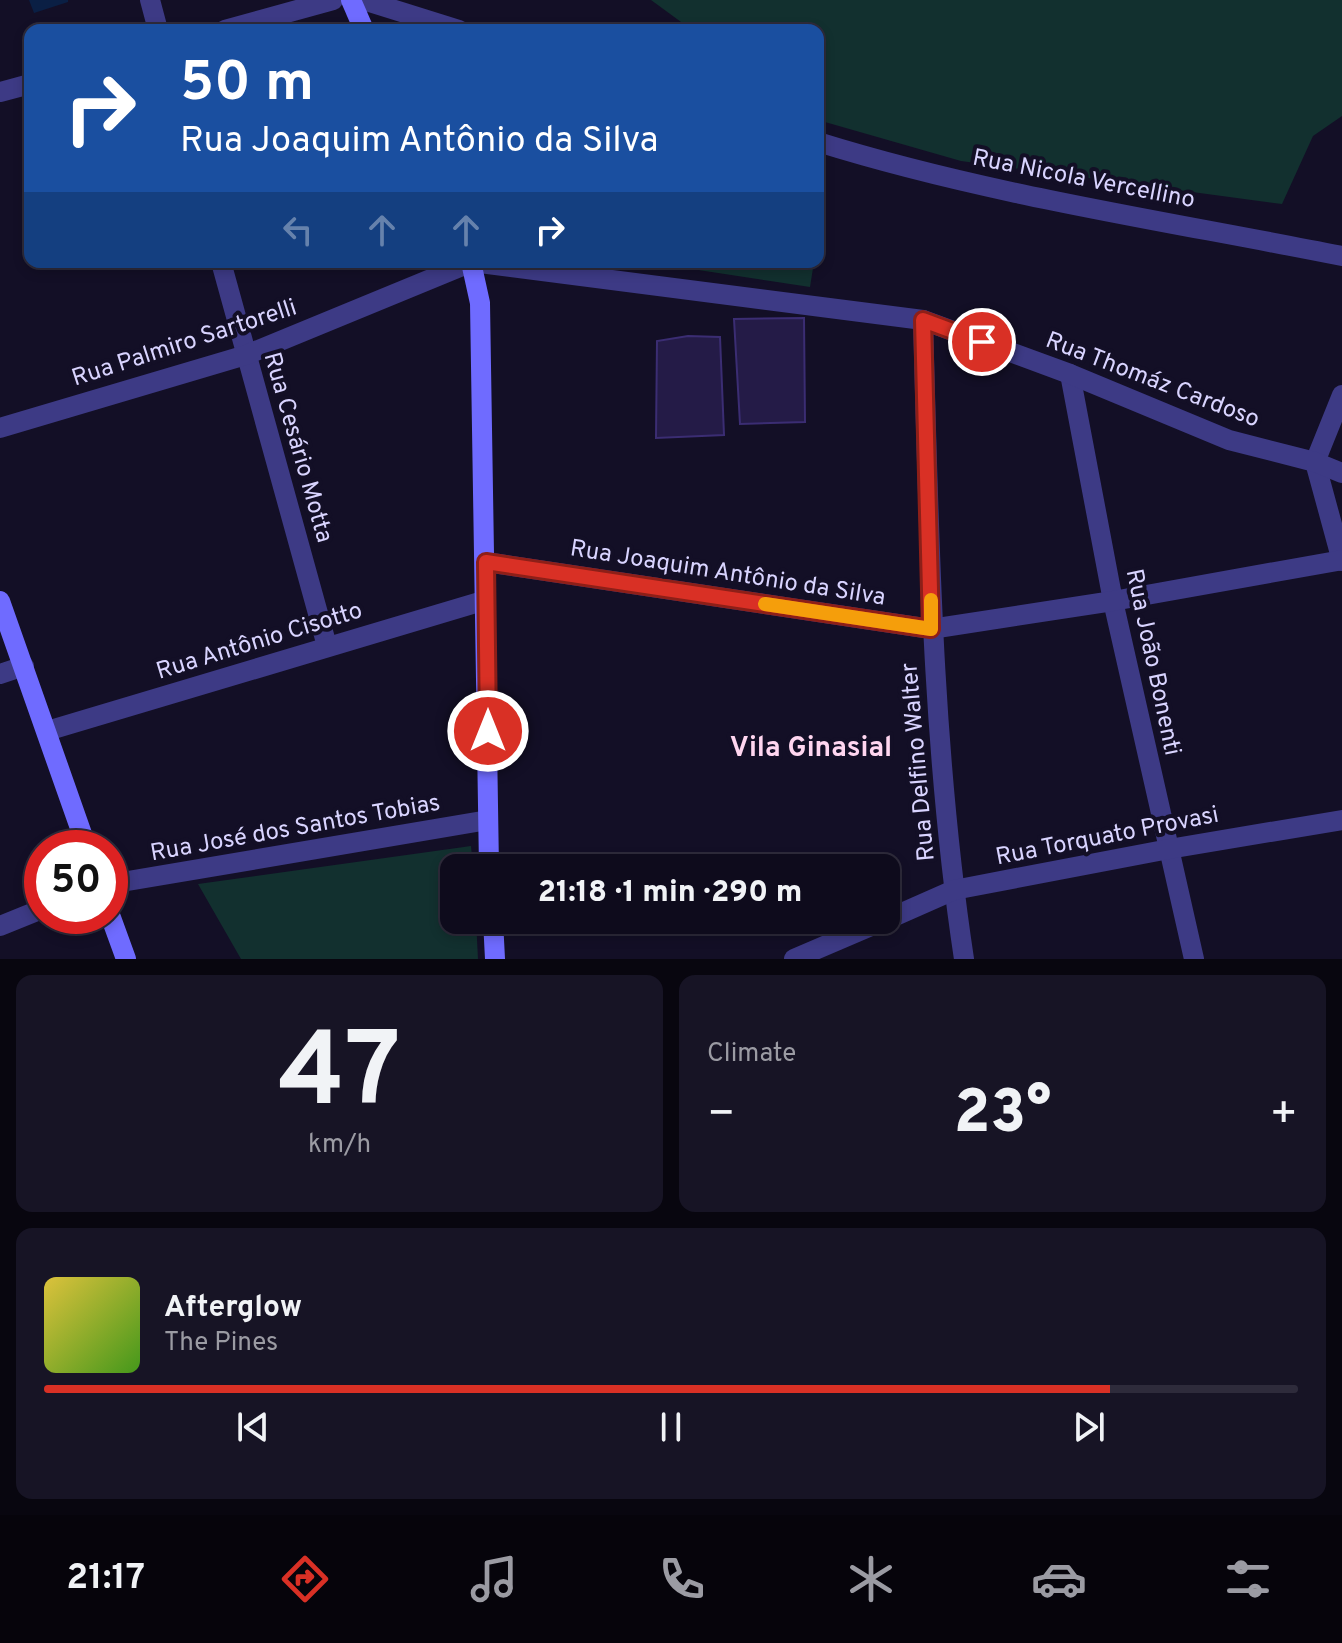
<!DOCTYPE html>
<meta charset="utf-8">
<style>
body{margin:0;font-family:Overpass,sans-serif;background:#171425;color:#f1f3f6;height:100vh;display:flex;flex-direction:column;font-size:30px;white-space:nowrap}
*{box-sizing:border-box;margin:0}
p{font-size:26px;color:#9b9ba3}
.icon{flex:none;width:44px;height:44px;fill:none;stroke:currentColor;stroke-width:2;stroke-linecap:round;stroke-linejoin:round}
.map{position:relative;height:959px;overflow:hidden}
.drawer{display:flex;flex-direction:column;gap:16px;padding:16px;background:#08060f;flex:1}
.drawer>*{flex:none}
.guide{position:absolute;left:24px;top:24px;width:800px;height:244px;border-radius:16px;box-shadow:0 4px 12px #0003,0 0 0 2px #2e2b3b;background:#1a4fa0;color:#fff;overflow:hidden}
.speed{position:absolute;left:24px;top:830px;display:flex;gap:16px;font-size:40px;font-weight:700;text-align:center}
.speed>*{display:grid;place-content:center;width:104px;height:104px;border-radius:50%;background:#0e0b1c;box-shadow:0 4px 12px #0003,0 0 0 2px #2e2b3b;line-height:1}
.speed .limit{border:12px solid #d22;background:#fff;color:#111}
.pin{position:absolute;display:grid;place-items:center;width:68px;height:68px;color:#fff;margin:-34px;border:4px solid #fff;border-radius:50%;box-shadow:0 2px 8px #0007}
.me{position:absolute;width:88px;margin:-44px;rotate:0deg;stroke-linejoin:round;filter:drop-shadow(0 0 6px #0008)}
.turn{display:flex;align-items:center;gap:28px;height:168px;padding:0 24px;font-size:36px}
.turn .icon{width:104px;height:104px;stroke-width:2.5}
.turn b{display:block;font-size:56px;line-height:68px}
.lanes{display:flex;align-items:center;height:76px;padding:0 24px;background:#0003;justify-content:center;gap:40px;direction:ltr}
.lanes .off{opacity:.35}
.big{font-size:60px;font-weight:800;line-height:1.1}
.drawer .tile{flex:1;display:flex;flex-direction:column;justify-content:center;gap:12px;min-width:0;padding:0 28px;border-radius:16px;background:#171425}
.drawer .dial{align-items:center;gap:0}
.dial b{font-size:104px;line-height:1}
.song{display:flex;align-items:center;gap:24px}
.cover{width:96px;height:96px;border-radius:12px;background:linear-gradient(135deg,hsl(50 70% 55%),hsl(100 70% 35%))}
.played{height:8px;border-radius:4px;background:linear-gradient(90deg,#d93025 85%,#2e2b3b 85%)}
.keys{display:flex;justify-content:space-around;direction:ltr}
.heat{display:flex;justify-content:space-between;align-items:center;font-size:44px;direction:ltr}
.drawer .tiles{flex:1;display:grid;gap:16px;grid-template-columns:1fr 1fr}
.tile:last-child{grid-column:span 2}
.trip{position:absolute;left:440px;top:854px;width:460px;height:80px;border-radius:16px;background:#0e0b1c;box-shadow:0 4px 12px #0003,0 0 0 2px #2e2b3b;font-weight:800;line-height:80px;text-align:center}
.dock{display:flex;height:128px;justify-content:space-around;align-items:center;background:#06040b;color:#9b9ba3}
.dock .icon{width:56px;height:56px}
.dock .current{color:#d93025}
.dock b{font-size:36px;color:#f1f3f6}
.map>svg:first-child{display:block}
.green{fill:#12302f}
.water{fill:#0a1f44}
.building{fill:#241b47;stroke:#3b2d73;stroke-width:2}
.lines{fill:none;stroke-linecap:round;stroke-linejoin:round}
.minor{stroke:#3d3a85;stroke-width:20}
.secondary{stroke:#6f6bff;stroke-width:20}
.route-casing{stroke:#8d1f18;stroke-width:20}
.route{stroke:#d93025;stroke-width:14}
.slow{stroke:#f59e0b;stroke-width:14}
.labels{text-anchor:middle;stroke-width:8;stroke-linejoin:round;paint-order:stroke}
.street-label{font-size:24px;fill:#d9d4ff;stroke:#130f26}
.quarter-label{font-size:28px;font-weight:bold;fill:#ffd6f0;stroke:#130f26}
</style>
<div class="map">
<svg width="1342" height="959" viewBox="0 0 1342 959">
<rect width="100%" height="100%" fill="#130f26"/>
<g class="green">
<path d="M 651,0 L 1342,0 L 1342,116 L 1313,136 L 1282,204 L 961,161 L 818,120 L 818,30 L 692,30 Z"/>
<path d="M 646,262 L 814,262 L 810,287 Z"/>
<path d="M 471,846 L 473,868 L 454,868 L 454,920 L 476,920 L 478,959 L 241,959 L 198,884 Z"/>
</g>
<path class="water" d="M 29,0 L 68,0 L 68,2 L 34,13 Z"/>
<g class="building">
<path d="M 804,318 L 805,422 L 740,424 L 734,319 Z"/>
<path d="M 688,336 L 720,337 L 724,435 L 656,438 L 657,341 Z"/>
</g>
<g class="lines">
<g class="minor">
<path d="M 150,0 L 158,30"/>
<path d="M 363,0 L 459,30"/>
<path d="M 225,30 L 333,0"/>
<path d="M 0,92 L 30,84"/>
<path d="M 818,142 C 988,195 1167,221 1342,256"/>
<path d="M 221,262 L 327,646"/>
<path d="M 923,320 C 929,534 932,748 964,959"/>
<path d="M 1070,374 L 1113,601 L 1194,959"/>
<path d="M 1342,395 L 1315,462 L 1342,561"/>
<path d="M 0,428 L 246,355 L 472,262 L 923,320 L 1070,374 L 1229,440 L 1315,462 L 1342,473"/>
<path d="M 486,562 L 931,629 L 1113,601 L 1342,560"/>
<path d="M 0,674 L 24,666"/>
<path d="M 47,731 L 486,600"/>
<path d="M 110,884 L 488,820"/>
<path d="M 886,920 L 954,890 L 1169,849 L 1342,820"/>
<path d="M 0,926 L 42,909"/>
<path d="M 794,959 L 885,920"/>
</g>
<g class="secondary">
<path d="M 351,0 L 364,30"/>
<path d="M 471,262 L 480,303 L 489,868"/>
<path d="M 0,601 L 87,848"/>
<path d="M 110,915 L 126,959"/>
<path d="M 493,920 L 495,959"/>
</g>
</g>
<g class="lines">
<g class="route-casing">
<path id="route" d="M 488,731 L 486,562 L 931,629 L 923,320 L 982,342"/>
</g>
<use href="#route" class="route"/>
<path class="slow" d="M 765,604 L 931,629 L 931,600"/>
</g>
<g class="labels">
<g class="street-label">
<text transform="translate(1084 178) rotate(11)" y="8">Rua Nicola Vercellino</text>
<text transform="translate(184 342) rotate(-18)" y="8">Rua Palmiro Sartorelli</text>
<text transform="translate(1153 379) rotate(21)" y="8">Rua Thomáz Cardoso</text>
<text transform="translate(299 447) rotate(74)" y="8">Rua Cesário Motta</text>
<text transform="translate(728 572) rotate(9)" y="8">Rua Joaquim Antônio da Silva</text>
<text transform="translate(259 640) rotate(-17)" y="8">Rua Antônio Cisotto</text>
<text transform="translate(1154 662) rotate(78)" y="8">Rua João Bonenti</text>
<text transform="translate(917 762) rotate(-95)" y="8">Rua Delfino Walter</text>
<text transform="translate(295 827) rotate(-10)" y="8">Rua José dos Santos Tobias</text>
<text transform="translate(1107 835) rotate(-11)" y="8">Rua Torquato Provasi</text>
</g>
<g class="quarter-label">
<text x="811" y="756">Vila Ginasial</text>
</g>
</g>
</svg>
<div class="speed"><div class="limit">50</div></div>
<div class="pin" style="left:982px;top:342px;background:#d93025"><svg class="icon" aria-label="arrive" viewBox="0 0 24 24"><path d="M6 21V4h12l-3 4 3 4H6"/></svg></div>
<svg class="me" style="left:488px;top:731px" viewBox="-20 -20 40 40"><circle r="17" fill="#d93025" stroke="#fff" stroke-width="3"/><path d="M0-11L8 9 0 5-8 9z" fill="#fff"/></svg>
<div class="trip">21:18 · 1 min · 290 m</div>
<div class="guide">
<div class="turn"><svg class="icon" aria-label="right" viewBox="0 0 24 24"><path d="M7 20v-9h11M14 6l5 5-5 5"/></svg><div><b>50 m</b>Rua Joaquim Antônio da Silva</div></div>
<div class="lanes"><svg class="icon off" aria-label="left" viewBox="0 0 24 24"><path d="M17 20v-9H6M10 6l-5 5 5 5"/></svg><svg class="icon off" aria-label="ahead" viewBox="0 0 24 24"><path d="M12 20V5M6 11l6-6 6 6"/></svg><svg class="icon off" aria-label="ahead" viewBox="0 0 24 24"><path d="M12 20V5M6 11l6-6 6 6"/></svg><svg class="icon" aria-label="right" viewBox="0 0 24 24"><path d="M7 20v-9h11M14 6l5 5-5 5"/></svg></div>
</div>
</div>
<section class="drawer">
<div class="tiles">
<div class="tile dial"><b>47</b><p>km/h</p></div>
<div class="tile"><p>Climate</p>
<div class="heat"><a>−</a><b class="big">23°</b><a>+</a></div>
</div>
<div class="tile">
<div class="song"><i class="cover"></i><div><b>Afterglow</b><p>The Pines</p></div></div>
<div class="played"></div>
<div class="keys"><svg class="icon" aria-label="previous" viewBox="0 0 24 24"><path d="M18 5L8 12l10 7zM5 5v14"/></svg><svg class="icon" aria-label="pause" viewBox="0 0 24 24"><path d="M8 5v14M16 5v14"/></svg><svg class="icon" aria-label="next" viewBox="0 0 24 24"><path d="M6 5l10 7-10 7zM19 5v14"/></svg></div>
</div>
</div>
</section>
<nav class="dock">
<b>21:17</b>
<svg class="icon current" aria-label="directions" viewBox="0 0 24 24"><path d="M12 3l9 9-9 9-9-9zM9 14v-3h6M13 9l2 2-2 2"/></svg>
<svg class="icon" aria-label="music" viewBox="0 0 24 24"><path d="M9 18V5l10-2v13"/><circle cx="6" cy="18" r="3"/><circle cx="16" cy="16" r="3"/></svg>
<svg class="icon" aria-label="phone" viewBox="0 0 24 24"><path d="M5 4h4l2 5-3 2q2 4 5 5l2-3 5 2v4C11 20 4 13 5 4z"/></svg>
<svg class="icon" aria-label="climate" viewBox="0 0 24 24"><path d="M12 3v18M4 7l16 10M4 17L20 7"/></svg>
<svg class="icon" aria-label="car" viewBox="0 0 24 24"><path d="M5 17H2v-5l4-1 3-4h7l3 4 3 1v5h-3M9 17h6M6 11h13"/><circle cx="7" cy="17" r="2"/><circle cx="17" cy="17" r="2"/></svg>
<svg class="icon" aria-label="filters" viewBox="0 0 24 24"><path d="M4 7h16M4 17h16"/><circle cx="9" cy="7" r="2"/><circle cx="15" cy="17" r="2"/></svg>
</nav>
